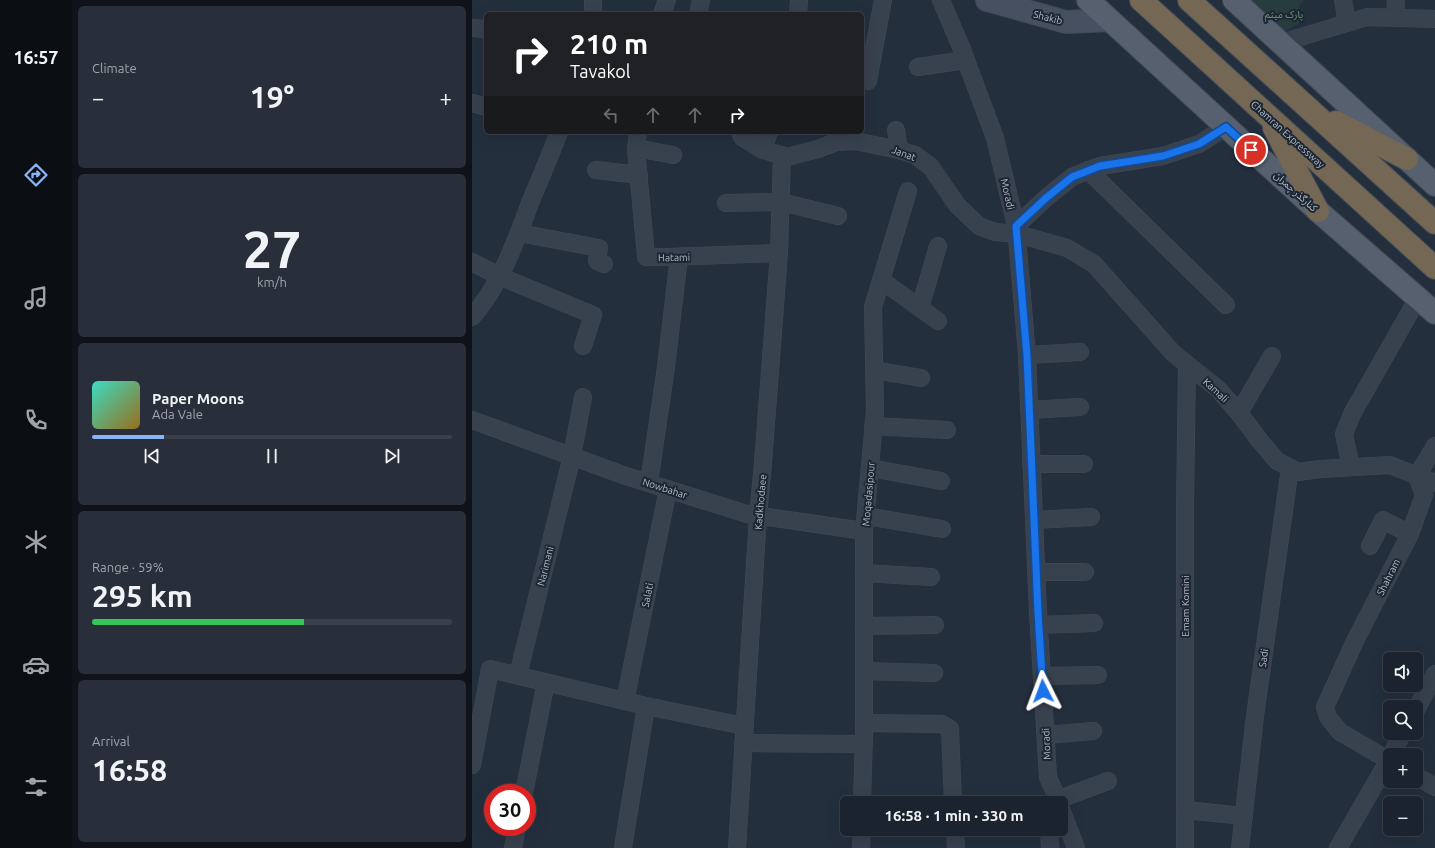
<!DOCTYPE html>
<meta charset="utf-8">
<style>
body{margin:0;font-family:Ubuntu,"Noto Sans Arabic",sans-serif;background:#282f3a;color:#f1f3f6;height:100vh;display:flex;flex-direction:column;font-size:15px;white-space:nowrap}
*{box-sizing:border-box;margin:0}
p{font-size:13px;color:#a0a4aa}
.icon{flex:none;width:22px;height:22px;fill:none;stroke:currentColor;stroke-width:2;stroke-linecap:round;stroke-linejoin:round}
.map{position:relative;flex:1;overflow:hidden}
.drawer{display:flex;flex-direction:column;gap:6px;padding:6px;background:#0f1319;width:400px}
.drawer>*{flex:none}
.banner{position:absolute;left:12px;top:12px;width:380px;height:122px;border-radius:6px;box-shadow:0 4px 16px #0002,0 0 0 1px #39404a;background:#202124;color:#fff;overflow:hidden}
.controls{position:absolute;left:911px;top:652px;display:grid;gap:8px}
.controls a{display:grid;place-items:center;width:40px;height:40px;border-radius:6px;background:#1b232e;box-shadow:0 4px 16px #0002,0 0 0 1px #39404a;font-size:20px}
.speed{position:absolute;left:12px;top:784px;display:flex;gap:8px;font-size:20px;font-weight:700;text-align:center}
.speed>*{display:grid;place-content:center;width:52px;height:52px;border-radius:50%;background:#1b232e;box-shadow:0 4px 16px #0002,0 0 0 1px #39404a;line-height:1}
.speed .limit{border:6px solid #d22;background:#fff;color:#111}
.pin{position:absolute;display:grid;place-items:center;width:34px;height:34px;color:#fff;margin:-17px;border:2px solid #fff;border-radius:50%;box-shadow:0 1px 4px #0007}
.me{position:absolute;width:44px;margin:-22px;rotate:357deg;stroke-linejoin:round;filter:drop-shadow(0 0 3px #0008)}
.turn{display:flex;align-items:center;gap:14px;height:84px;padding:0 20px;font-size:18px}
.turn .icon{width:52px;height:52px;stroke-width:2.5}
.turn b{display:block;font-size:28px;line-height:34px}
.lanes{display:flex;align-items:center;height:38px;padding:0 20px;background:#0003;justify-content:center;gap:20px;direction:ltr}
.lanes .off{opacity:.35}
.big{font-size:30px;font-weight:700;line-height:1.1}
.drawer .card{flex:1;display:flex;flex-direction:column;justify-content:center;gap:6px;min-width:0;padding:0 14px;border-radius:6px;background:#282f3a}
.drawer .dial{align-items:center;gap:0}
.dial b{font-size:52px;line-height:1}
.song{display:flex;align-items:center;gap:12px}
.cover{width:48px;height:48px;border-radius:6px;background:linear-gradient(135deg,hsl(170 70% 55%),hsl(40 70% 35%))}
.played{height:4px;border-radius:2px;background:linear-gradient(90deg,#8ab4f8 20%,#39404a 20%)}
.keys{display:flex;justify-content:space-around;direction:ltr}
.heat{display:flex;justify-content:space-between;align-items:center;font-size:22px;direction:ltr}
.charge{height:6px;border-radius:3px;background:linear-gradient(90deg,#34c759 59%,#39404a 0)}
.trip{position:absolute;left:368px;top:796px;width:228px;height:40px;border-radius:6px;background:#1b232e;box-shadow:0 4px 16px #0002,0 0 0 1px #39404a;font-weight:700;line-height:40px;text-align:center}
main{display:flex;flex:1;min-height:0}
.dock{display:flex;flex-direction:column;width:72px;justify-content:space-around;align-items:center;background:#0b0e12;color:#a0a4aa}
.dock .icon{width:28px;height:28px}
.dock .on{color:#8ab4f8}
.dock b{font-size:18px;color:#f1f3f6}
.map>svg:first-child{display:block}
.green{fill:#263c3f}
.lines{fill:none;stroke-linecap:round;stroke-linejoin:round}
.street-casing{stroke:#414a57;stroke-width:18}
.secondary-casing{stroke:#414a57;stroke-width:24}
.primary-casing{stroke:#414a57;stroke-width:24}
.highway-casing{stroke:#434c59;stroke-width:24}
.street{stroke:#38414e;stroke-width:17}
.secondary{stroke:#465061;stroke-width:22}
.primary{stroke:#56606e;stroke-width:22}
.highway{stroke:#746855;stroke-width:22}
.route-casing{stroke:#114b97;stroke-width:10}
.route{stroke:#1a73e8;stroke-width:7}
.labels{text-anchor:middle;stroke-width:4;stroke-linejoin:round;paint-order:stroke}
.park-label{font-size:10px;fill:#6b9a76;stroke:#1d2633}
.street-label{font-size:10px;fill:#b4bcc9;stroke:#1d2633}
</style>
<main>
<nav class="dock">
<b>16:57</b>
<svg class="icon on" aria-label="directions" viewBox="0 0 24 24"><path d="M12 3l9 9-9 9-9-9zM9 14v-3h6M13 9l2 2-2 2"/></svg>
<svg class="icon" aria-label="music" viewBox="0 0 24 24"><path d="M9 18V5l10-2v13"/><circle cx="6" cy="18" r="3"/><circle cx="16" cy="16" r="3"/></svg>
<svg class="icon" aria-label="phone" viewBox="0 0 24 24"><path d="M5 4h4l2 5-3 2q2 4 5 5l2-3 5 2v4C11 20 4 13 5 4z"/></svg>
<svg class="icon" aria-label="climate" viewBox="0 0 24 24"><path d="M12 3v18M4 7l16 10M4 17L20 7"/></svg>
<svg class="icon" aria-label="car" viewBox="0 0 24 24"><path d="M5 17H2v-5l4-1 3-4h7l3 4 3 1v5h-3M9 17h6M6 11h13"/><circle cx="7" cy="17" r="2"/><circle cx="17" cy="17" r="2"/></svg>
<svg class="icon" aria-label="filters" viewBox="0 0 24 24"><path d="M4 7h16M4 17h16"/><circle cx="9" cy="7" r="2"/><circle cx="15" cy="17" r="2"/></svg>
</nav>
<section class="drawer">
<div class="card"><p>Climate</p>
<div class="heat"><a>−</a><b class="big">19°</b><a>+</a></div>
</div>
<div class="card dial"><b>27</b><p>km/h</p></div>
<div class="card">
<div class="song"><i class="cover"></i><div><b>Paper Moons</b><p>Ada Vale</p></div></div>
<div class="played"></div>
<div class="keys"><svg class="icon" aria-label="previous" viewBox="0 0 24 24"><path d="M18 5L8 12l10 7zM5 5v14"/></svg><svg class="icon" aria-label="pause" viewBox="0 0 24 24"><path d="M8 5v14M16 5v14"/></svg><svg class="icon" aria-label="next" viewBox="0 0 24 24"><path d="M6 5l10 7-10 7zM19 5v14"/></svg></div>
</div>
<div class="card"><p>Range · 59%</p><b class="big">295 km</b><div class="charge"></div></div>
<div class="card"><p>Arrival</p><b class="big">16:58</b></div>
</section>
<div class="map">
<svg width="963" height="848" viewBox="0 0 963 848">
<rect width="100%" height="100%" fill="#242f3e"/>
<path class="green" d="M 774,0 L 832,0 L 827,6 L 830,22 L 809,33 Z"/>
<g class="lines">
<g class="street-casing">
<g id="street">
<path d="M 469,0 L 489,47 L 523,138 L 544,226 L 555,355 L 566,613 L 576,777 L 587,803"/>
<path d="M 871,0 L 875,23"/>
<path d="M 121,14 L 121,0"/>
<path d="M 190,14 L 195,0"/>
<path d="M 226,14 L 229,0"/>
<path d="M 326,14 L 327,0"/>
<path d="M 923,18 L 924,0"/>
<path d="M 0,28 L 14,29"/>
<path d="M 809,43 L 895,17 L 963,19"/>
<path d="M 446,67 L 494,60"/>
<path d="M 396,81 L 411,0"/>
<path d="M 0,103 L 14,107"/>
<path d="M 424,130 L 427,150"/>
<path d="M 166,132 L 164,148 L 174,257 L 196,257 L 307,253"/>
<path d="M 268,132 L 270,137 L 291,150 L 315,157 L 346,149 L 364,142 L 383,141 L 427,150 L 443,155 L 459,167 L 485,205 L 507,226 L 523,232 L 545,234 L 595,248 L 622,264 L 701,353 L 746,389 L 767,413 L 788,441 L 805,461 L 826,472 L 848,469 L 918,465 L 963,483"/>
<path d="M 164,148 L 201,155"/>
<path d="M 291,150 L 297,132"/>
<path d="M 124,170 L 167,175"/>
<path d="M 616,170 L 754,305"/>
<path d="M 254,203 L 309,202 L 366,216"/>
<path d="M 544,226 L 574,198 L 600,177 L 628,166 L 691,156 L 727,144 L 754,127"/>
<path d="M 47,233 L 127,248 L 125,261 L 132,264"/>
<path d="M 0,262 L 27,276 L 121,315 L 111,346"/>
<path d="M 409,280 L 466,321"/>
<path d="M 448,308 L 466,246"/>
<path d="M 0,317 C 29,284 43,243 58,203 C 68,179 78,156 87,132"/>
<path d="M 555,355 L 608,352"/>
<path d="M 402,370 L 449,378"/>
<path d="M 557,410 L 608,407"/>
<path d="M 767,413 L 800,356"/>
<path d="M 0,420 L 154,476 L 275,514 L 392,531"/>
<path d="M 401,426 L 475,430"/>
<path d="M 559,464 L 612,464"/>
<path d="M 879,467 L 872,434 L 880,414 L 946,298"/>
<path d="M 398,468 L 469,481"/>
<path d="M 177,483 L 194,367 L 207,257"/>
<path d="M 394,516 L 470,529"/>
<path d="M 562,520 L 619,517"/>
<path d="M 898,546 L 911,520 L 938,534"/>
<path d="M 564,572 L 613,572"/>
<path d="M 392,573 L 459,577"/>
<path d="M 567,625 L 622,623"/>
<path d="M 392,626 L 463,625"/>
<path d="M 392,671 L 462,673"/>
<path d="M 46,675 L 100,456 L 111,397"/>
<path d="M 570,676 L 626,675"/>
<path d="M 153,701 L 196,489"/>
<path d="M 944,710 L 963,674"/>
<path d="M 392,723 L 470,724 L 478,729 L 481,803"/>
<path d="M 574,735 L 621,731"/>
<path d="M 271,743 L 392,744"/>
<path d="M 919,755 L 931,733"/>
<path d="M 918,761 L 868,732 L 856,717 L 853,707 L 883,641 L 938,534 L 952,495 L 945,476 L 963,446"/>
<path d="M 0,765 L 18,669 L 174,706 L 272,726"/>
<path d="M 944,776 L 963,787"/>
<path d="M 52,793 L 74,682"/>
<path d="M 585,800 L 636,781"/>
<path d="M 390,803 L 392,733 L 392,531 L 403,411 L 401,307 L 436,191"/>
<path d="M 589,809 L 604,848"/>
<path d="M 713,810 L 772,816"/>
<path d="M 483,829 L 484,848"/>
<path d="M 577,829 L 578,848"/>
<path d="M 41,848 L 45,827"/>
<path d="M 151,848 L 174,706"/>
<path d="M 265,848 L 286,516 L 291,463 L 307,253 L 310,155"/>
<path d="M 389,848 L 390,829"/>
<path d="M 713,848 L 713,507 L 715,364"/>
<path d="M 768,848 L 783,716 L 818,468"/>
<path d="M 866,848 L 918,758"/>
</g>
</g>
<g class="secondary-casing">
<path id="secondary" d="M 515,0 L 594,22 L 638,20"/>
</g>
<g class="primary-casing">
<g id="primary">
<path d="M 616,0 L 846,211 L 963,313"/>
<path d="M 762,0 L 963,185"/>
</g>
</g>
<g class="highway-casing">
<g id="highway">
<path d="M 669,0 L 963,268"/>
<path d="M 717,0 L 963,223"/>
<path d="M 864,122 L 935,159"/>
<path d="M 802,128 L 846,211"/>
</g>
</g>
<use href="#street" class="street"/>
<use href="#secondary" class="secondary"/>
<use href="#primary" class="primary"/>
<use href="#highway" class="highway"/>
</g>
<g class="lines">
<g class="route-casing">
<path id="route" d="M 571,691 L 566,613 L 555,356 L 544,226 L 574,198 L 600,177 L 628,166 L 691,156 L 727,144 L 754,127 L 779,150"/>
</g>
<use href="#route" class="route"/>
</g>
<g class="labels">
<g class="park-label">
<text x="812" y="18">پارک میثم</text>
</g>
<g class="street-label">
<text transform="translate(576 17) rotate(14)" y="4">Shakib</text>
<text transform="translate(816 134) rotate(42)" y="4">Chamran Expressway</text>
<text transform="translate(432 153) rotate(20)" y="4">Janat</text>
<text transform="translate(824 191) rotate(42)" y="4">کنارگذر چمران</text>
<text transform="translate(536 194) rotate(77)" y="4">Moradi</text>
<text transform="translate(202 257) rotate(-1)" y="4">Hatami</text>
<text transform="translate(744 390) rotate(43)" y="4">Kamali</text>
<text transform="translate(193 488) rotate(18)" y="4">Nowbahar</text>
<text transform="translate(396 494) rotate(-85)" y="4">Moqadasipour</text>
<text transform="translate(288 502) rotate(-85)" y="4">Kadkhodaee</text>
<text transform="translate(73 566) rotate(-76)" y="4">Narimani</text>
<text transform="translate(916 577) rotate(-63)" y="4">Shahram</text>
<text transform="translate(175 595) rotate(-79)" y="4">Salati</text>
<text transform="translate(713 606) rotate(-90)" y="4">Emam Komini</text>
<text transform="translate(791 658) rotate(-82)" y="4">Sadi</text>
<text transform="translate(574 744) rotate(-93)" y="4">Moradi</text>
</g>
</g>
</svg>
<div class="controls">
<a><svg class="icon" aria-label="sound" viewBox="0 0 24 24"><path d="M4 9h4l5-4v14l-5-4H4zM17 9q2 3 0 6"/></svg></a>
<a><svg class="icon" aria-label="search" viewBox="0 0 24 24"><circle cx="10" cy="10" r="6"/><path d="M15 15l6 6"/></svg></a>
<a>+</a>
<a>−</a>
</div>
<div class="speed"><div class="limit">30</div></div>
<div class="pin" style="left:779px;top:150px;background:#d93025"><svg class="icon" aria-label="arrive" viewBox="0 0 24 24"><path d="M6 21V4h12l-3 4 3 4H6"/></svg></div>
<svg class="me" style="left:571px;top:691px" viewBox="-20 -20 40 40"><path d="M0-17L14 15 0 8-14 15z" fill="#1a73e8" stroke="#fff" stroke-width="4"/></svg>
<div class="trip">16:58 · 1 min · 330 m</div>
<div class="banner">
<div class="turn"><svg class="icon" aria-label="right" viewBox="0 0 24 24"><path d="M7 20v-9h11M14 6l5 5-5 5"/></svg><div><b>210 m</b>Tavakol</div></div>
<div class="lanes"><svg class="icon off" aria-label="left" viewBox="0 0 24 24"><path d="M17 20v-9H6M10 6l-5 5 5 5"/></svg><svg class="icon off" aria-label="ahead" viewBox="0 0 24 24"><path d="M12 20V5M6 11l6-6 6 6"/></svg><svg class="icon off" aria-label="ahead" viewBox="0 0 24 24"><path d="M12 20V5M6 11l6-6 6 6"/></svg><svg class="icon" aria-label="right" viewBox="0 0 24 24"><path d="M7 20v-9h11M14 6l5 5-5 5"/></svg></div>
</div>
</div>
</main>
